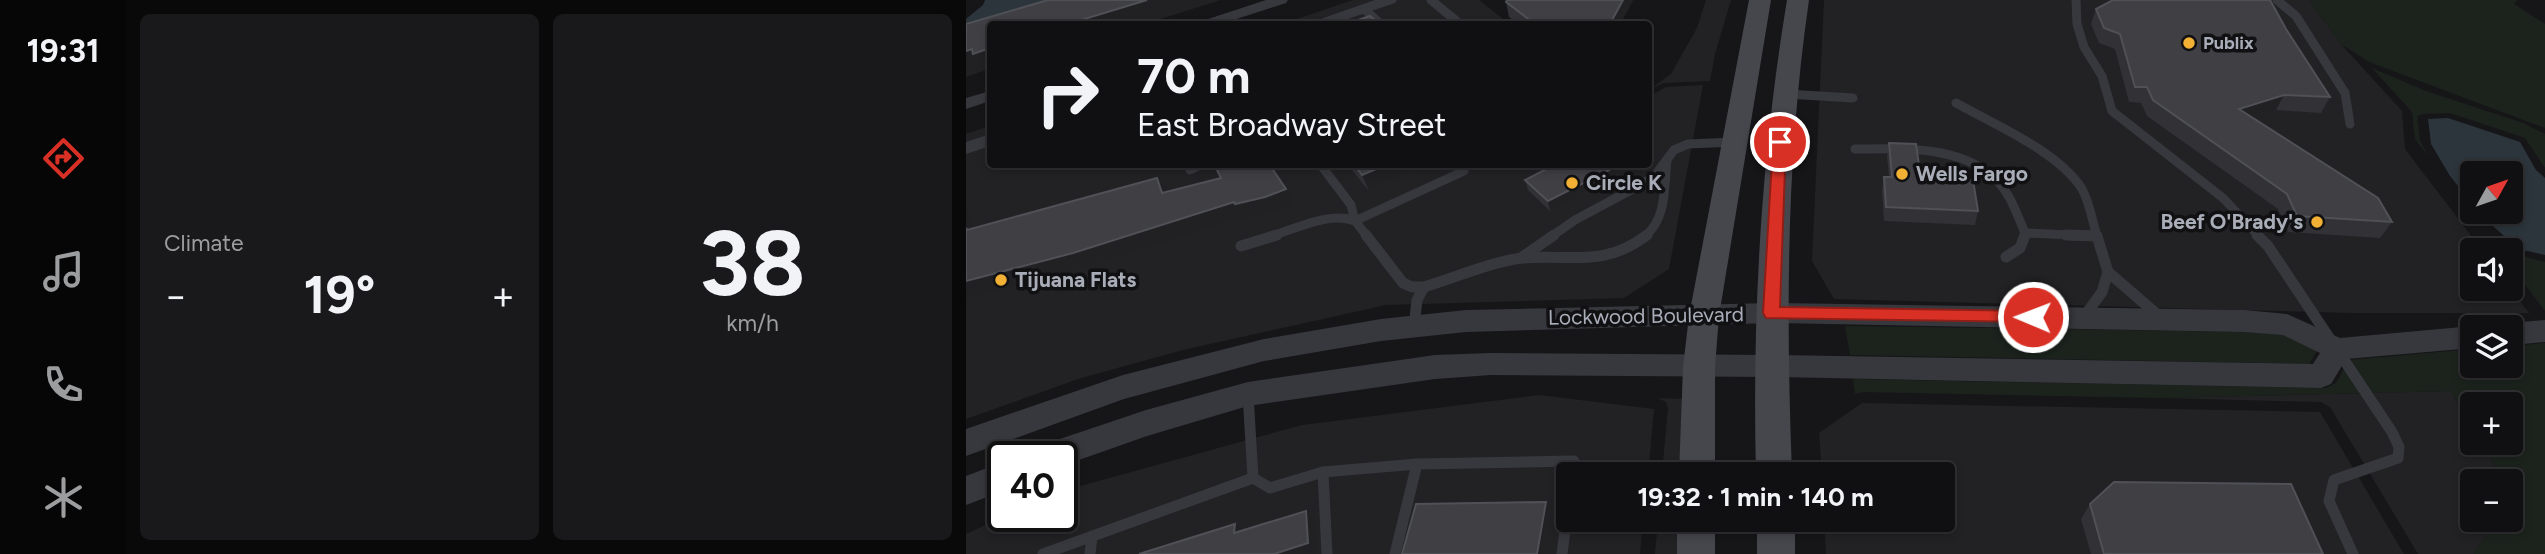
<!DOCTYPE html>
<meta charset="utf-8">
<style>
body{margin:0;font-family:Figtree,sans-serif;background:#19191b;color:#f1f3f6;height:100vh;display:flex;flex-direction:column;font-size:26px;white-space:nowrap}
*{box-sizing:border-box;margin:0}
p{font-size:23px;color:#9c9d9f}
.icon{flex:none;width:38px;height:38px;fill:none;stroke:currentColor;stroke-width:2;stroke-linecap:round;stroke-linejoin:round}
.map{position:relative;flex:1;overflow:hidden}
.sheet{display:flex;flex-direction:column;gap:14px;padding:14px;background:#09090a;width:840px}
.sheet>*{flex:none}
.top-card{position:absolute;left:21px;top:21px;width:665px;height:147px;border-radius:7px;box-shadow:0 4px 10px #0003,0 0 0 2px #303032;background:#101012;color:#f1f3f6;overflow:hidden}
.needle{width:46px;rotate:50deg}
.buttons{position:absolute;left:1494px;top:161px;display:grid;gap:14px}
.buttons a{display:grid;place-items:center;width:63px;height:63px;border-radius:7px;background:#101012;box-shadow:0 4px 10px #0003,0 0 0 2px #303032;font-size:35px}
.speed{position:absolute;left:21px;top:441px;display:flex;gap:14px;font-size:35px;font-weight:700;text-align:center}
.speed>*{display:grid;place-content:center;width:91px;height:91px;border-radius:50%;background:#101012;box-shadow:0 4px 10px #0003,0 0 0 2px #303032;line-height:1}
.speed .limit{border:4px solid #111;border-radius:10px;background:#fff;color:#111}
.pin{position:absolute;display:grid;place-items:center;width:60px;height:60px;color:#fff;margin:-30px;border:4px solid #fff;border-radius:50%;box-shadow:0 2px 7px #0007}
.me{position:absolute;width:77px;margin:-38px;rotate:271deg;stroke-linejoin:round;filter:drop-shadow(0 0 5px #0008)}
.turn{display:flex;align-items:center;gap:24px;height:147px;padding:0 35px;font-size:32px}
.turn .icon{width:91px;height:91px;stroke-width:2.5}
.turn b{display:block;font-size:49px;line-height:60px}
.big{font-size:52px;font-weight:700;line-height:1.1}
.sheet .card{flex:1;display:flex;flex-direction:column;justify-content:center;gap:10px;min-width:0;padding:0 24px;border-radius:10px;background:#19191b}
.sheet .dial{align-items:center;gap:0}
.dial b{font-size:91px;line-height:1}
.heat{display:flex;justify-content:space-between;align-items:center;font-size:38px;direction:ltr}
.sheet .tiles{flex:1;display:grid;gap:14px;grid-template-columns:repeat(2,1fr)}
.trip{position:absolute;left:590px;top:462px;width:399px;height:70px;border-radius:7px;background:#101012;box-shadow:0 4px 10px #0003,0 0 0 2px #303032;font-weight:700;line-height:70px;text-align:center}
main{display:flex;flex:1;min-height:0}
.tabs{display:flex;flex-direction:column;width:126px;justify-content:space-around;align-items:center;background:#060607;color:#9c9d9f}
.tabs .icon{width:49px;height:49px}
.tabs .current{color:#d93025}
.tabs b{font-size:32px;color:#f1f3f6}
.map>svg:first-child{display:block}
.built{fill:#222225}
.green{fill:#1c231d}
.water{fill:#2c353c}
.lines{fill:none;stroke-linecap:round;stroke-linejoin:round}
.service-far1{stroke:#37383d;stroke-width:9}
.service{stroke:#37383d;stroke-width:11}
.minor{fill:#37383d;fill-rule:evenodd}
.tertiary{fill:#37383d;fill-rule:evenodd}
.secondary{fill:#45474d;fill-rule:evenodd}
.wall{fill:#323236}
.shaded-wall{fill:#212124}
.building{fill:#3f3f44;stroke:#4f5156;stroke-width:2}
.route{fill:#d93025;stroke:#8d1f18;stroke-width:2}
.poi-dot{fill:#f2b134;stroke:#111113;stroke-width:2.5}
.labels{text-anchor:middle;stroke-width:7;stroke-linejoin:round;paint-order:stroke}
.far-poi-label{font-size:18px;font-weight:bold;fill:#a8adb8;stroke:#111113;text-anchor:start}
.poi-label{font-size:21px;font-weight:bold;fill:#a8adb8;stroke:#111113;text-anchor:start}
.street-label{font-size:21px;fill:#a8adb8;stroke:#111113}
</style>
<main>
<nav class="tabs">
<b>19:31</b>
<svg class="icon current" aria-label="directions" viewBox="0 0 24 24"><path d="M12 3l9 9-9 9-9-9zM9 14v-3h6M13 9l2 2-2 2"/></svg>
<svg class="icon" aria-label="music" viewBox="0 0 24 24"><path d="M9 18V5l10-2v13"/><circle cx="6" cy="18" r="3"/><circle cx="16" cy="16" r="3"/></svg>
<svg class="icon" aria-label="phone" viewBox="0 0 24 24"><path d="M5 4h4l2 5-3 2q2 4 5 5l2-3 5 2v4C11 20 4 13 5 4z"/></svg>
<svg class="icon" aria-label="climate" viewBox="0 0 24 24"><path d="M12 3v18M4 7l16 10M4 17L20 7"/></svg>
</nav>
<section class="sheet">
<div class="tiles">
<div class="card"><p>Climate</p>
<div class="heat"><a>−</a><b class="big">19°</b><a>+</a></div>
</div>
<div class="card dial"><b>38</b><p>km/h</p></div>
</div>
</section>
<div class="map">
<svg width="1579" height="554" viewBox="0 0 1579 554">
<rect width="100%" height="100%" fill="#161618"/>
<g class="built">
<path d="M 387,0 L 513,0 L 543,24 L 316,24 Z"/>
<path d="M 740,0 L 765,0 L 749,54 L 744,81 L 698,83 L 683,90 L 705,74 L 731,28 Z"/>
<path d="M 858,0 L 1343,0 L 1375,44 L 1436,111 L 1439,149 L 1516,250 L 1507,250 L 1507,289 L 1545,289 L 1563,313 L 1386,313 L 868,299 L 846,261 Z"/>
<path d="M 737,85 L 703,269 L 658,298 L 420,305 L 221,349 L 115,378 L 0,419 L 0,134 L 24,126 L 24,164 L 682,164 L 683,96 L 700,87 Z"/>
<path d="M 1485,391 L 1507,428 L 1507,443 L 1515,443 L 1537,481 L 1507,481 L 1507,520 L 1531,520 L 1508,554 L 1452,554 L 1364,407 L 1355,402 L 1193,398 Z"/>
<path d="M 573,395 L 688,409 L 682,474 L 602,474 L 602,520 L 677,520 L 674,554 L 0,554 L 0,534 L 39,516 L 96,516 L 96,491 L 336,425 Z"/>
<path d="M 692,398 L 717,399 L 714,474 L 696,474 L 702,408 L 700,402 Z"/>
<path d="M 896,403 L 1354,412 L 1438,554 L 860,554 L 858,520 L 976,520 L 976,474 L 856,474 L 853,433 Z"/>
<path d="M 692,520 L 712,520 L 711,554 L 689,554 Z"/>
</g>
<g class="green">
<path d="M 1343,0 L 1551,0 L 1548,4 L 1579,24 L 1579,128 L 1403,62 L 1375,44 Z"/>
<path d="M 1406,68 L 1460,91 L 1557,123 L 1579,134 L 1579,168 L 1559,138 L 1484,113 L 1457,114 L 1451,116 L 1454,141 L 1463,157 L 1449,139 L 1446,112 Z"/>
<path d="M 1545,253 L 1579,262 L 1579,311 L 1545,266 Z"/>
<path d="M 879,326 L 1280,332 L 1319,335 L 1351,351 L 1343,364 L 884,355 Z"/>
<path d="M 1579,343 L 1579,554 L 1508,554 L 1531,520 L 1545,520 L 1545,481 L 1537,481 L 1515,443 L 1545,443 L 1545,404 L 1507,404 L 1507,428 L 1485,391 L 1193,398 L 897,392 L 889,394 L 887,379 L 1359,388 L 1370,383 L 1383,360 L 1507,349 L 1507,366 L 1545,366 L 1545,346 Z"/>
</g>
<g class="water">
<path d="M 19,0 L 104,0 L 0,25 L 0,19 L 17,5 Z"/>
<path d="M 1482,118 L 1554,142 L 1570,170 L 1579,178 L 1579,255 L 1552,249 L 1512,212 L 1545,212 L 1545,173 L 1507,173 L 1507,205 L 1484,176 L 1465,144 L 1462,119 Z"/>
</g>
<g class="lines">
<g class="service-far1">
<path d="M 465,0 L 494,24"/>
<path d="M 1110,0 L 1111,24 L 1118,47 L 1136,76 L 1146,111 L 1257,198 L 1293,236"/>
<path d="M 1311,0 L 1330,16 L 1379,93 L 1384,124"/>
<path d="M 398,9 L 415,24"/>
<path d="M 820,94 L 887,98"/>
<path d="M 990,103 C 1028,124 1093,152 1116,189 C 1124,203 1126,221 1131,236"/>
<path d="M 889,149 C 937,149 999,144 1034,184 C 1046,198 1052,217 1059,233"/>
<path d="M 354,164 L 385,205 L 389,221 L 401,236"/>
<path d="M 224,170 L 236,164"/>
<path d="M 305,236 C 330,229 363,211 389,221 L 498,171"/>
<path d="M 586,236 L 609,220 L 678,183 L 690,174 L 708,150 L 722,144 L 769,142"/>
<path d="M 679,236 C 701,219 698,186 701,160"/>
<path d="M 1059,236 L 1059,233 L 1131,236"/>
</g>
<g class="service">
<path d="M 400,235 L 437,283 L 446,287 L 458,287 C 485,279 531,260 557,258 C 605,254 638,268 681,235"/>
<path d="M 1100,235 L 1131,236 L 1142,272"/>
<path d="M 1291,235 L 1302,246 L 1426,432 L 1433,447 L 1432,458 L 1368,480 L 1363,501 L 1387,554"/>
<path d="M 275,246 L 311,235"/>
<path d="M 1040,257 L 1054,248 L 1059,235"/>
<path d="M 555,258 L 588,235"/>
<path d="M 1117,318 L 1136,292 L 1142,272 L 1193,316"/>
<path d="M 448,327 L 451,300 L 458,287"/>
<path d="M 282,394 L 287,478 L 304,488 L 357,472 L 451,464 L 608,461 L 606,474"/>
<path d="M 357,472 L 361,554"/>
<path d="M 77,554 L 287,478"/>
<path d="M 124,554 L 126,536"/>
<path d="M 429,554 L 451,464"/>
<path d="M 596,554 L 602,507"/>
</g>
<g class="minor">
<path d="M 300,0 L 322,0 L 320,3 L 255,24 L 233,24 L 236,21 Z"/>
<path d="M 409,0 L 431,0 L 429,3 L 367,24 L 346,24 L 349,21 Z"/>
<path d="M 24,91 L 24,101 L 0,109 L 0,98 Z"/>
<path d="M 24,134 L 24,146 L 0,154 L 0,142 Z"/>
</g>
<g class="tertiary">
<path d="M 806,303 L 1278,310 L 1321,314 L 1374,338 L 1507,326 L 1510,327 L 1507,327 L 1507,348 L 1380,359 L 1365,384 L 1355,388 L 806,377 L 525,375 L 469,379 L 282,406 L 181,436 L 96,466 L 96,457 L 67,457 L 71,447 L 82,443 L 180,410 L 282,382 L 469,355 L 525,353 L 806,355 L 1347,364 L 1354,353 L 1317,335 L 1278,332 L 806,323 L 500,332 L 415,341 L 298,361 L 158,399 L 0,456 L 0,429 L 157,375 L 298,339 L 415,319 L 500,310 Z"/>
<path d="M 1579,320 L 1579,342 L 1545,345 L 1545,327 L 1535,327 L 1545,323 Z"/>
<path d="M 37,462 L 37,491 L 0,505 L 0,476 Z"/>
</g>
<g class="secondary">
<path d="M 783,0 L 805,0 L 753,316 L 749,367 L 749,474 L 713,474 L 717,367 L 723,316 Z"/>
<path d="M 821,0 L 843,0 C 820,158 820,315 826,474 L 790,474 C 786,316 795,157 821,0 Z"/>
<rect x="711" y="520" width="38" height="34"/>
<rect x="791" y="520" width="38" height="34"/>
</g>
</g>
<g class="wall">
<path d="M 541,0 L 667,0 L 654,24 L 552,24 L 543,17 L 540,2 Z"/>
<path d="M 1130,9 L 1320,29 L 1364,97 L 1355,113 L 1310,110 L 1287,117 L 1426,222 L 1414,238 L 1322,232 L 1312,209 L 1181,116 L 1175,103 L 1163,102 L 1149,49 L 1133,43 L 1125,24 Z"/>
<path d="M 923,143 L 955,179 L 1012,211 L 1009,225 L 918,221 L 916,191 L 918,177 L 923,177 L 921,157 Z"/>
<path d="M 381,164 L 464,164 L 403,191 Z"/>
<path d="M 650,177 L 584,211 L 562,190 L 559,180 Z"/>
<path d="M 1124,504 L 1357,554 L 1125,554 L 1115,519 Z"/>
</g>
<g class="shaded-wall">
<path d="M 181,0 L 255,0 L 178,24 L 102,24 Z"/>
<path d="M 657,0 L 667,0 L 654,24 L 644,24 Z"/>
<path d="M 24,48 L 24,74 L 23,74 L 20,70 L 0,77 L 0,51 L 6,49 Z"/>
<path d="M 1318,95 L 1310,110 L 1266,124 L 1273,109 Z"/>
<path d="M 422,164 L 464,164 L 403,191 L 396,175 Z"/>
<path d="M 649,167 L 650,177 L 584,211 L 582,201 Z"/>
<path d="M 191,178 L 200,192 L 196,193 Z"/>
<path d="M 320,189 L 327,203 L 306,211 L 277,218 L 276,216 L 118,267 L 0,298 L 0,281 L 268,202 Z"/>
<path d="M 0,205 L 13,244 L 1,230 Z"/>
<path d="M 580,502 L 581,506 L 574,554 L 571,554 Z"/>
<path d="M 340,511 L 350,523 L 351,554 L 308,554 Z"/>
<path d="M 269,524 L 280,537 L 268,533 Z"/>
</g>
<g class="building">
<path d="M 82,0 L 181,0 L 102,24 L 24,24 L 24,48 L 7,54 L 6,49 L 0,51 L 0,24 Z"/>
<path d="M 541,0 L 657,0 L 644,24 L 569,24 L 540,2 Z"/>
<path d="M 1147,0 L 1304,0 L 1320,29 L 1364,97 L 1318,95 L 1273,109 L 1412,198 L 1426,222 L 1331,216 L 1321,194 L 1187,100 L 1181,87 L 1169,87 L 1154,34 L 1138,28 L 1130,9 Z"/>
<path d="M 404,16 L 413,24 L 380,24 Z"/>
<path d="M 923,143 L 950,144 L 955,179 L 1007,180 L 1012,211 L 920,207 L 918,177 L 926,177 Z"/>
<path d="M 248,164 L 303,164 L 320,189 L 299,197 L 269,204 L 268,202 L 107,253 L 0,281 L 0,228 L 1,230 L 191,178 L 196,193 L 255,178 Z"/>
<path d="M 388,164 L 422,164 L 396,175 Z"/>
<path d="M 590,164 L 646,164 L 649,167 L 582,201 L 559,180 Z"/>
<path d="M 1148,482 L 1325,484 L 1357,554 L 1138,554 L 1124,504 Z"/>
<path d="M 580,502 L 571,554 L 436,554 L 450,504 Z"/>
<path d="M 340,511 L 342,543 L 308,554 L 173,554 L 269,524 L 268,533 Z"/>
</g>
<path class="route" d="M 814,138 L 820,142 L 814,307 L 1067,311 L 1075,317 L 1073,322 L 800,318 L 797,313 L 807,142 Z"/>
<g class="poi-dot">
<circle cx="1223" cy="43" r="7"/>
<circle cx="936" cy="174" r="7"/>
<circle cx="606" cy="183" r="7"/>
<circle cx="1351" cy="222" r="7"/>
<circle cx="35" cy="280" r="7"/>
</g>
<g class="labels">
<g class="far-poi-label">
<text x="1237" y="49">Publix</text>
</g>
<g class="poi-label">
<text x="950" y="181">Wells Fargo</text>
<text x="620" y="190">Circle K</text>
<text x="1337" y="229" text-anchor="end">Beef O'Brady's</text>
<text x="49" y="287">Tijuana Flats</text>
</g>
<g class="street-label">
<text transform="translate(680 316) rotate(-1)" y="7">Lockwood Boulevard</text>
</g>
</g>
</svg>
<div class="buttons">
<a><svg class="needle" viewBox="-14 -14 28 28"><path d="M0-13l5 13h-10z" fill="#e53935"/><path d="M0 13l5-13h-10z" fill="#9c9d9f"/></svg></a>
<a><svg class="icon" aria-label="sound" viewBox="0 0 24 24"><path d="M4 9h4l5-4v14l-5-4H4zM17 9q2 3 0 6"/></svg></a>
<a><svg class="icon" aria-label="layers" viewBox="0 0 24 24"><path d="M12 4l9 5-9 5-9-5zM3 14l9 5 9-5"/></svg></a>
<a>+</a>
<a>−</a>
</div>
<div class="speed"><div class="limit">40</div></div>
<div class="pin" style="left:814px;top:142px;background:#d93025"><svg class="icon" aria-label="arrive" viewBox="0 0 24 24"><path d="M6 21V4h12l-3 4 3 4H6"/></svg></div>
<svg class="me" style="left:1067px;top:317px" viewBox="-20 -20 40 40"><circle r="17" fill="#d93025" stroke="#fff" stroke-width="3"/><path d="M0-11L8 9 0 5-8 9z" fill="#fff"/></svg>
<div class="trip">19:32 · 1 min · 140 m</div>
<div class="top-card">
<div class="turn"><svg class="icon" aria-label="right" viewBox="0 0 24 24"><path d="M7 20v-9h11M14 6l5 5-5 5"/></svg><div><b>70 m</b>East Broadway Street</div></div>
</div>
</div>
</main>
